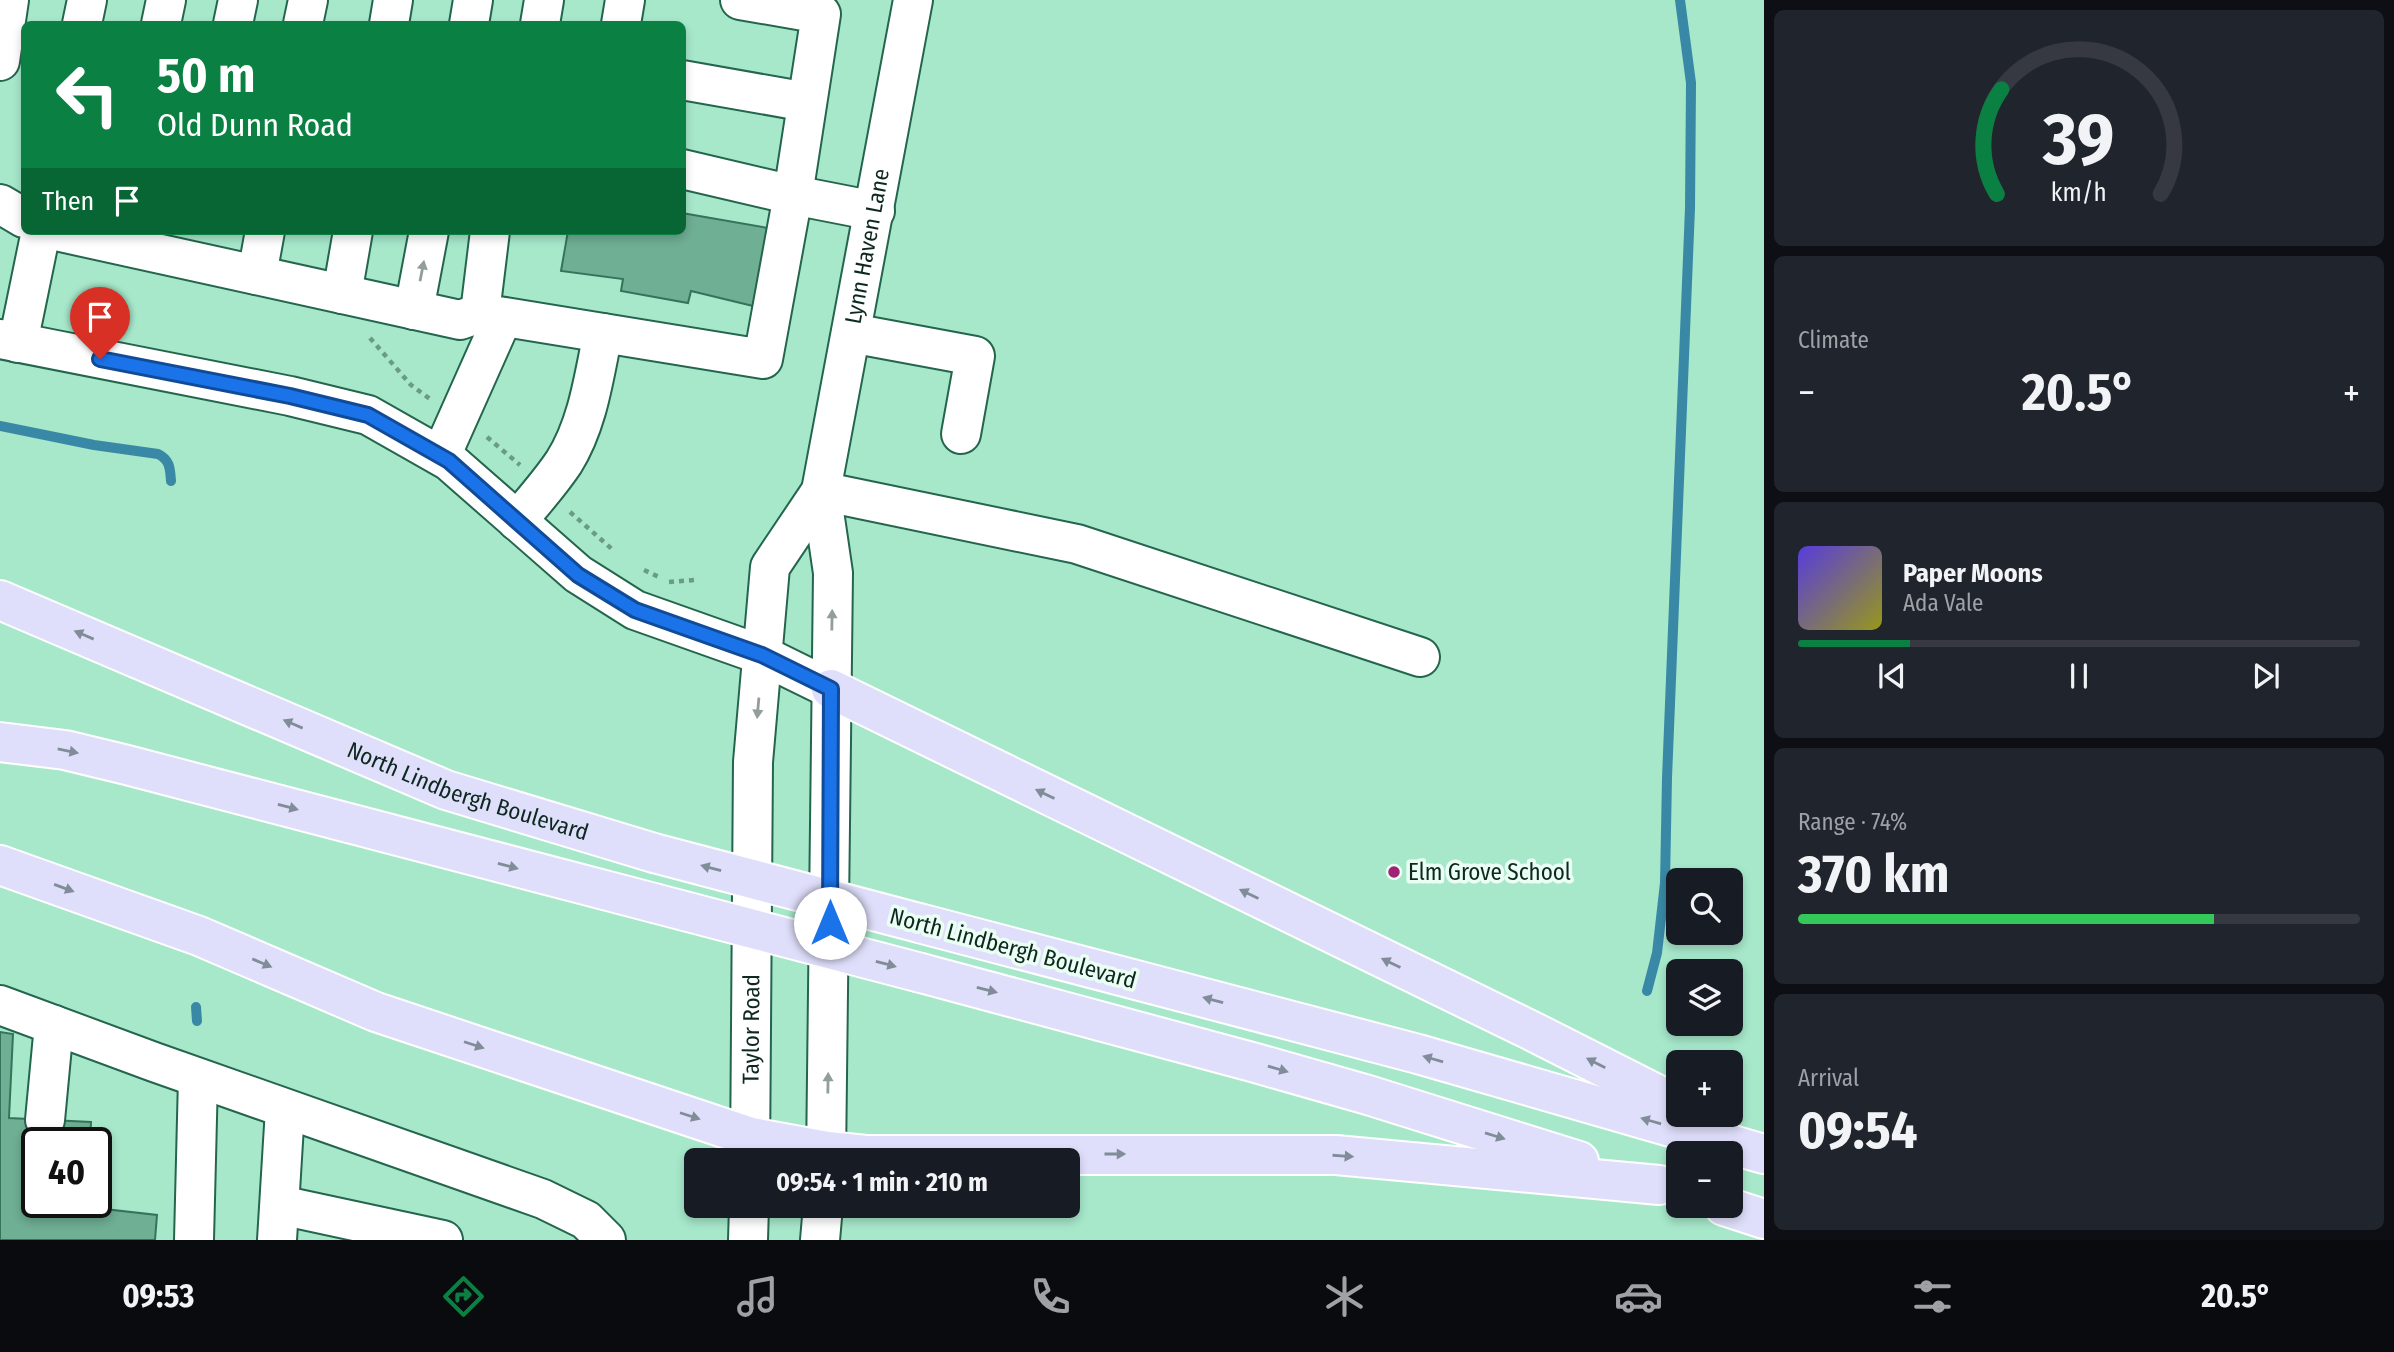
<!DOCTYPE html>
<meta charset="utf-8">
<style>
body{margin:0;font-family:"Fira Sans Condensed",sans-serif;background:#20242c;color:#f1f3f6;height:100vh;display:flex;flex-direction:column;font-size:26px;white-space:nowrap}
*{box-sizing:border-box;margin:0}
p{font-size:23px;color:#9ea1a6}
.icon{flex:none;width:38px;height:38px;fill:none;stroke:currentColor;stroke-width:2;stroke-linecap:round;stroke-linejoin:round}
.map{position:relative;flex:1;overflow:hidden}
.sheet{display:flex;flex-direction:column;gap:10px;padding:10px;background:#0d0f14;width:630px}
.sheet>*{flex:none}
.top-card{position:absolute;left:21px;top:21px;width:665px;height:214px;border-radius:10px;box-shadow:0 4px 10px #0003;background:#0b8043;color:#fff;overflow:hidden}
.controls{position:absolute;left:1666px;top:868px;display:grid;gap:14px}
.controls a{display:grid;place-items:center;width:77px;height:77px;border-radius:10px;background:#171b24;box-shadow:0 4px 10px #0003;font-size:35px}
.speed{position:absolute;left:21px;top:1127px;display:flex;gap:14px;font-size:35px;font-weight:700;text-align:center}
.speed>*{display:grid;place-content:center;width:91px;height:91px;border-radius:50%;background:#171b24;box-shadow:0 4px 10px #0003;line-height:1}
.speed .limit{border:4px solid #111;border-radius:10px;background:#fff;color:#111}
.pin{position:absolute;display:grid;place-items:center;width:60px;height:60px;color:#fff;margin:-72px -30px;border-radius:50% 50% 50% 0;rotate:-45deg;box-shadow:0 0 7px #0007}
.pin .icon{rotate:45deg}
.me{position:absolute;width:77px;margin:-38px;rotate:0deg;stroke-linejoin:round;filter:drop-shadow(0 0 5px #0008)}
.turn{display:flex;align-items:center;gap:24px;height:147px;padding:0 21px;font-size:32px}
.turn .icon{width:91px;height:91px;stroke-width:2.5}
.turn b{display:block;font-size:49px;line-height:60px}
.then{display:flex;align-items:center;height:66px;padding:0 21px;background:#0003;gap:14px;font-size:26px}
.big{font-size:52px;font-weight:700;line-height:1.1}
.sheet .card{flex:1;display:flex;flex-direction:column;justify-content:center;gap:10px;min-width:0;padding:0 24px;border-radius:10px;background:#20242c}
.sheet .dial{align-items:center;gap:0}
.dial svg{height:182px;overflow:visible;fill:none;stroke:#363941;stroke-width:7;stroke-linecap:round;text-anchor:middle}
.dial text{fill:#f1f3f6;stroke:none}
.song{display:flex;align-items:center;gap:21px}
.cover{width:84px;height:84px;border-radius:10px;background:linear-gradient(135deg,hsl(250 70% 55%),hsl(60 70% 35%))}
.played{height:7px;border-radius:4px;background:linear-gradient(90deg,#0b8043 20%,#363941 20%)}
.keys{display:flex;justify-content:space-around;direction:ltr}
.heat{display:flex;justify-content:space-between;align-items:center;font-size:38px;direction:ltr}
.charge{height:10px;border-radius:5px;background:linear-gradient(90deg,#34c759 74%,#363941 0)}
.trip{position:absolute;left:684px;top:1148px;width:396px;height:70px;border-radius:10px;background:#171b24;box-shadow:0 4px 10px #0003;font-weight:700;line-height:70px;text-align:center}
.dock{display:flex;height:112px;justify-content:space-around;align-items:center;background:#090b0e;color:#9ea1a6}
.dock .icon{width:49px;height:49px}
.dock .selected{color:#0b8043}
.dock b{font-size:32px;color:#f1f3f6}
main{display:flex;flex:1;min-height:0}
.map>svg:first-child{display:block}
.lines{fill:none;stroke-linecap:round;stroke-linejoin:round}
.stream{stroke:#3989a6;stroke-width:10}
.building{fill:#6faf94;stroke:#35745c;stroke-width:2}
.minor-casing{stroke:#24654d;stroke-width:42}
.major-casing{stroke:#fff;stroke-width:42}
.path{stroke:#699b86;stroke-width:4.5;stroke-dasharray:5 5;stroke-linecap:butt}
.minor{stroke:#fff;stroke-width:38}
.major{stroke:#dfdffb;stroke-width:38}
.major-bridge-casing{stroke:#fff;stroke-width:42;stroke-linecap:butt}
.major-bridge{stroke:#dfdffb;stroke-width:38}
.oneway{fill:#929e9a}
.oneway2{fill:#808d98}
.route-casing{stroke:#114b97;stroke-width:18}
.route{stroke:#1a73e8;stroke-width:12}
.poi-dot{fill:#a02275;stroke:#ebfef4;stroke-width:2.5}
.labels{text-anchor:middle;stroke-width:7;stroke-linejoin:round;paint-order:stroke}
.street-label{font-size:23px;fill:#0d281e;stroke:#ebfef4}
.poi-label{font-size:23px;fill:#0d281e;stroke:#ebfef4;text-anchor:start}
</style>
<main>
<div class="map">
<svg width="1764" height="1240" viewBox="0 0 1764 1240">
<rect width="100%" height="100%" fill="#a7e8cb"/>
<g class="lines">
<g class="stream">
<path d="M 0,426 L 94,445 L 158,454 C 170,460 170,468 171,481"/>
<path d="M 1647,991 L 1657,953 L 1665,883 L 1667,778 L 1690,208 L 1691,83 L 1680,0"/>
<path d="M 196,1007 L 197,1021"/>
</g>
</g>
<g class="building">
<path d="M 682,213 L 768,228 L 753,306 L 691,291 L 688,303 L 621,291 L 623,279 L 561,271 L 568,231 L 682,231 Z"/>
<path d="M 0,1032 L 13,1034 L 9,1118 L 91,1122 L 90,1143 L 37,1143 L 37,1202 L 87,1202 L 87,1207 L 157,1215 L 155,1240 L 0,1240 Z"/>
</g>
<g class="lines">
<g class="minor-casing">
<g id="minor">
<path d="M 82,24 L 87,0"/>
<path d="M 161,24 L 166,0"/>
<path d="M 233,24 L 238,0"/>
<path d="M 303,24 L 308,0"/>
<path d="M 389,24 L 393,0"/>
<path d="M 469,24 L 473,0"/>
<path d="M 540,24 L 544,0"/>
<path d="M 621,24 L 625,0"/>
<path d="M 0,61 L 9,0"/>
<path d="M 682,80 L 807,102"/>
<path d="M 682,169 L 793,195 L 875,211"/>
<path d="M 0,204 L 24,218"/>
<path d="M 56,231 L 460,320 L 480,313"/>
<path d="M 490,231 L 480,313 L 763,359 L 793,195 L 821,14 L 740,0"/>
<path d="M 257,275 L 265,231"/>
<path d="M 342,294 L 353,231"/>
<path d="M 414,310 L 429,231"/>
<path d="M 851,333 L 975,356 L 961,434"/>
<path d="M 0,339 L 290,396 L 368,415 L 449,461 L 578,574 L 635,610 L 762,655 L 831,689"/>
<path d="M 18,343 L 41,231"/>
<path d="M 441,456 L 503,317"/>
<path d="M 821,491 L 1077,544 L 1420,657"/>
<path d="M 517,521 C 533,502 550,483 564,462 C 588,424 594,376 603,333"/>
<path d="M 0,1005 L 154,1062 L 543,1199 L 586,1220 L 606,1240"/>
<path d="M 45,1120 L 54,1025"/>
<path id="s1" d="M 750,1160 L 753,762 L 770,567 L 821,491"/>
<path id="s2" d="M 826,1160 L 833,573 L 821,491 L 913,0"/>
<path d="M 280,1205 L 443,1240"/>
<path d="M 194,1240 L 198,1078"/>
<path d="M 277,1240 L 285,1109"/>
<path d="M 748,1240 L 749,1206"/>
<path d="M 820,1240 L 823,1206"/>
</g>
</g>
<g class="major-casing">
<g id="major">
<path id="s3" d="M 0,600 L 446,790 L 654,853"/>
<path d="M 831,689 L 1532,1031 L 1678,1105"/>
<path d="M 0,742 L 65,750 L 127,765 L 654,903"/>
<path d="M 0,865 L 199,936 L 376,1012 L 751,1137 L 827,1151 L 866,1155 L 1336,1155 L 1659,1185"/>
<path d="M 919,923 L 1418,1054 L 1764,1154"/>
<path d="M 921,973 L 1252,1062 L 1368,1095 L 1579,1161"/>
<path d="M 1724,1206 L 1764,1219"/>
</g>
</g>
<g class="path">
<path d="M 370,338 L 411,385 L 430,399"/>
<path d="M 487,437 L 520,465"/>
<path d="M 570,512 L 613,550"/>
<path d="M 644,570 L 661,578"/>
<path d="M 669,582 L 695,580"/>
</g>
<use href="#minor" class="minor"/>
<use href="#major" class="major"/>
<g class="major-bridge-casing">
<g id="major-bridge">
<path d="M 654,853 L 919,923"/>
<path d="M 654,903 L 921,973"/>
</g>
</g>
<use href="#major-bridge" class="major-bridge"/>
</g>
<defs><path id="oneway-solid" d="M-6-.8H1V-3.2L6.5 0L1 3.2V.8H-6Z" transform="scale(1.75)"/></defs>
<g class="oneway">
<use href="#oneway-solid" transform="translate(422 271) rotate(-79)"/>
<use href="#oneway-solid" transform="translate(832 620) rotate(-89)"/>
<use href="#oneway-solid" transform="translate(758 708) rotate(95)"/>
<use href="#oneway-solid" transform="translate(828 1083) rotate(-89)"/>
</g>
<g class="oneway2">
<use href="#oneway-solid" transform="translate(84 635) rotate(-157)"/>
<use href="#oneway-solid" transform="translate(293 724) rotate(-157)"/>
<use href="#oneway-solid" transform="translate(68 751) rotate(11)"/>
<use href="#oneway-solid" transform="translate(1045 794) rotate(-154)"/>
<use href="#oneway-solid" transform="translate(288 807) rotate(15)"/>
<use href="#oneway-solid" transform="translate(508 866) rotate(15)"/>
<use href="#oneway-solid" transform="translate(711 868) rotate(-165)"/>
<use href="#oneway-solid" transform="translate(64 888) rotate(20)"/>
<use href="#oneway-solid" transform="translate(1249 894) rotate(-154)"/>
<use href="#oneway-solid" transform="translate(262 963) rotate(23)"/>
<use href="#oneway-solid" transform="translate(1391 963) rotate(-154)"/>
<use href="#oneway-solid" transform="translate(886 964) rotate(15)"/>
<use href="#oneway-solid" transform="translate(987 990) rotate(14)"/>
<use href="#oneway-solid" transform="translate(1213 1000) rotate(-165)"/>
<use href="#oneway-solid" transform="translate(474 1045) rotate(18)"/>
<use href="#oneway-solid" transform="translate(1433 1059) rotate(-164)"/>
<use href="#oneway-solid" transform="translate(1596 1063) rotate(-153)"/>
<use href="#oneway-solid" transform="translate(1278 1069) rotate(16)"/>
<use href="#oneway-solid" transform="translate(690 1116) rotate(18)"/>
<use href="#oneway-solid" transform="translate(1651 1121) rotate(-164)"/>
<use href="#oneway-solid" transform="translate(1495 1136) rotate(17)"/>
<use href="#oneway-solid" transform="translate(1115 1154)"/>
<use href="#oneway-solid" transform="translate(1343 1156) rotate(4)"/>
</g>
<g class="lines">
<g class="route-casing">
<path id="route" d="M 100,359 L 290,396 L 368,415 L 449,461 L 578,575 L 635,610 L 762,655 L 831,689 L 830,923"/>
</g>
<use href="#route" class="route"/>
</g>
<circle class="poi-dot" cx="1394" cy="872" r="7"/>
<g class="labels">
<g class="street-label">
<text dy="8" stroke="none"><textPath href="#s2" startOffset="919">Lynn Haven Lane</textPath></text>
<text dy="8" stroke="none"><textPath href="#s3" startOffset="506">North Lindbergh Boulevard</textPath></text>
<text transform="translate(1013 948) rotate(15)" y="8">North Lindbergh Boulevard</text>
<text dy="8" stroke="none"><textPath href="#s1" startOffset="131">Taylor Road</textPath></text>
</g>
<g class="poi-label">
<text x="1408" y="880">Elm Grove School</text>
</g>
</g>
</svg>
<div class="controls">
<a><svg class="icon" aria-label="search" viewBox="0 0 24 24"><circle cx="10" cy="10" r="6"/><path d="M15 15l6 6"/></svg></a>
<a><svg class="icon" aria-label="layers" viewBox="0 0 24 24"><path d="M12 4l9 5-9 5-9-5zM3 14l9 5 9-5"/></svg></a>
<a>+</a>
<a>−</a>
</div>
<div class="speed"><div class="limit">40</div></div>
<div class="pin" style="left:100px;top:359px;background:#d93025"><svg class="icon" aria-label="arrive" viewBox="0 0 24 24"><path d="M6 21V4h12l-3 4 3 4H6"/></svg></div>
<svg class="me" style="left:830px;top:923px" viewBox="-20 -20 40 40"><circle r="19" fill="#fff"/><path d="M0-13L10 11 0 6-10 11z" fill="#1a73e8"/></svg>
<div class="trip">09:54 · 1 min · 210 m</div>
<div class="top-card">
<div class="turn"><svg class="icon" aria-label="left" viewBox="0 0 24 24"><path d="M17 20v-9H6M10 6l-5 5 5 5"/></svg><div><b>50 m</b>Old Dunn Road</div></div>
<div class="then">Then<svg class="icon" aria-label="arrive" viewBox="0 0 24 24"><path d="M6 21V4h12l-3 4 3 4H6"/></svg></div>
</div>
</div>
<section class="sheet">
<div class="card dial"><svg viewBox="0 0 100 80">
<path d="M14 69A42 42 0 1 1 86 69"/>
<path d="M14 69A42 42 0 0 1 16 23" stroke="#0b8043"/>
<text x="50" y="56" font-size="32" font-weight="700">39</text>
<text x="50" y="72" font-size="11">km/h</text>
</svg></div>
<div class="card"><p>Climate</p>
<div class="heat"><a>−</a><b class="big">20.5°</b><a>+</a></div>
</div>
<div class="card">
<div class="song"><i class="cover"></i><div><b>Paper Moons</b><p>Ada Vale</p></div></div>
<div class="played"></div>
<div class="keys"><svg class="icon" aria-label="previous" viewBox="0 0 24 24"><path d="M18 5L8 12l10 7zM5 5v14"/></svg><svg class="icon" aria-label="pause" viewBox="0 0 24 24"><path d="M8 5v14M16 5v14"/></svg><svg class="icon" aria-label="next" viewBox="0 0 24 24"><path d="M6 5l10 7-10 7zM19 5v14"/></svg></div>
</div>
<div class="card"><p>Range · 74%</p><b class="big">370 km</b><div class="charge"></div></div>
<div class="card"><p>Arrival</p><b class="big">09:54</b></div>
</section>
</main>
<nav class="dock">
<b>09:53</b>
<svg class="icon selected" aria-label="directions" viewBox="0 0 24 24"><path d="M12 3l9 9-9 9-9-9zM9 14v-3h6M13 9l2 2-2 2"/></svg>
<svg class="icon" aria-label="music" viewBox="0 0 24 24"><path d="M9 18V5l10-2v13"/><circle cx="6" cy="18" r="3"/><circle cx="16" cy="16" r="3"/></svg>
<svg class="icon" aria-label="phone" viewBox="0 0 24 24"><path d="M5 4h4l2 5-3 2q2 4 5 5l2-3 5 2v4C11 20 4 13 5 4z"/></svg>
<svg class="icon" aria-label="climate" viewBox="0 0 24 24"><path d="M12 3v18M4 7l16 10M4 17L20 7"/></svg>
<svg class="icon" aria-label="car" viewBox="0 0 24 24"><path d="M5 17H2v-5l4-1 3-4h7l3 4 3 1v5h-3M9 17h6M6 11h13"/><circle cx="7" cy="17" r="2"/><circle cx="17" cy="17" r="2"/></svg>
<svg class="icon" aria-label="filters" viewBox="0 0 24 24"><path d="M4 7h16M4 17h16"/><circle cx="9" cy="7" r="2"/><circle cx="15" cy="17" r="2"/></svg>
<b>20.5°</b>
</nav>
